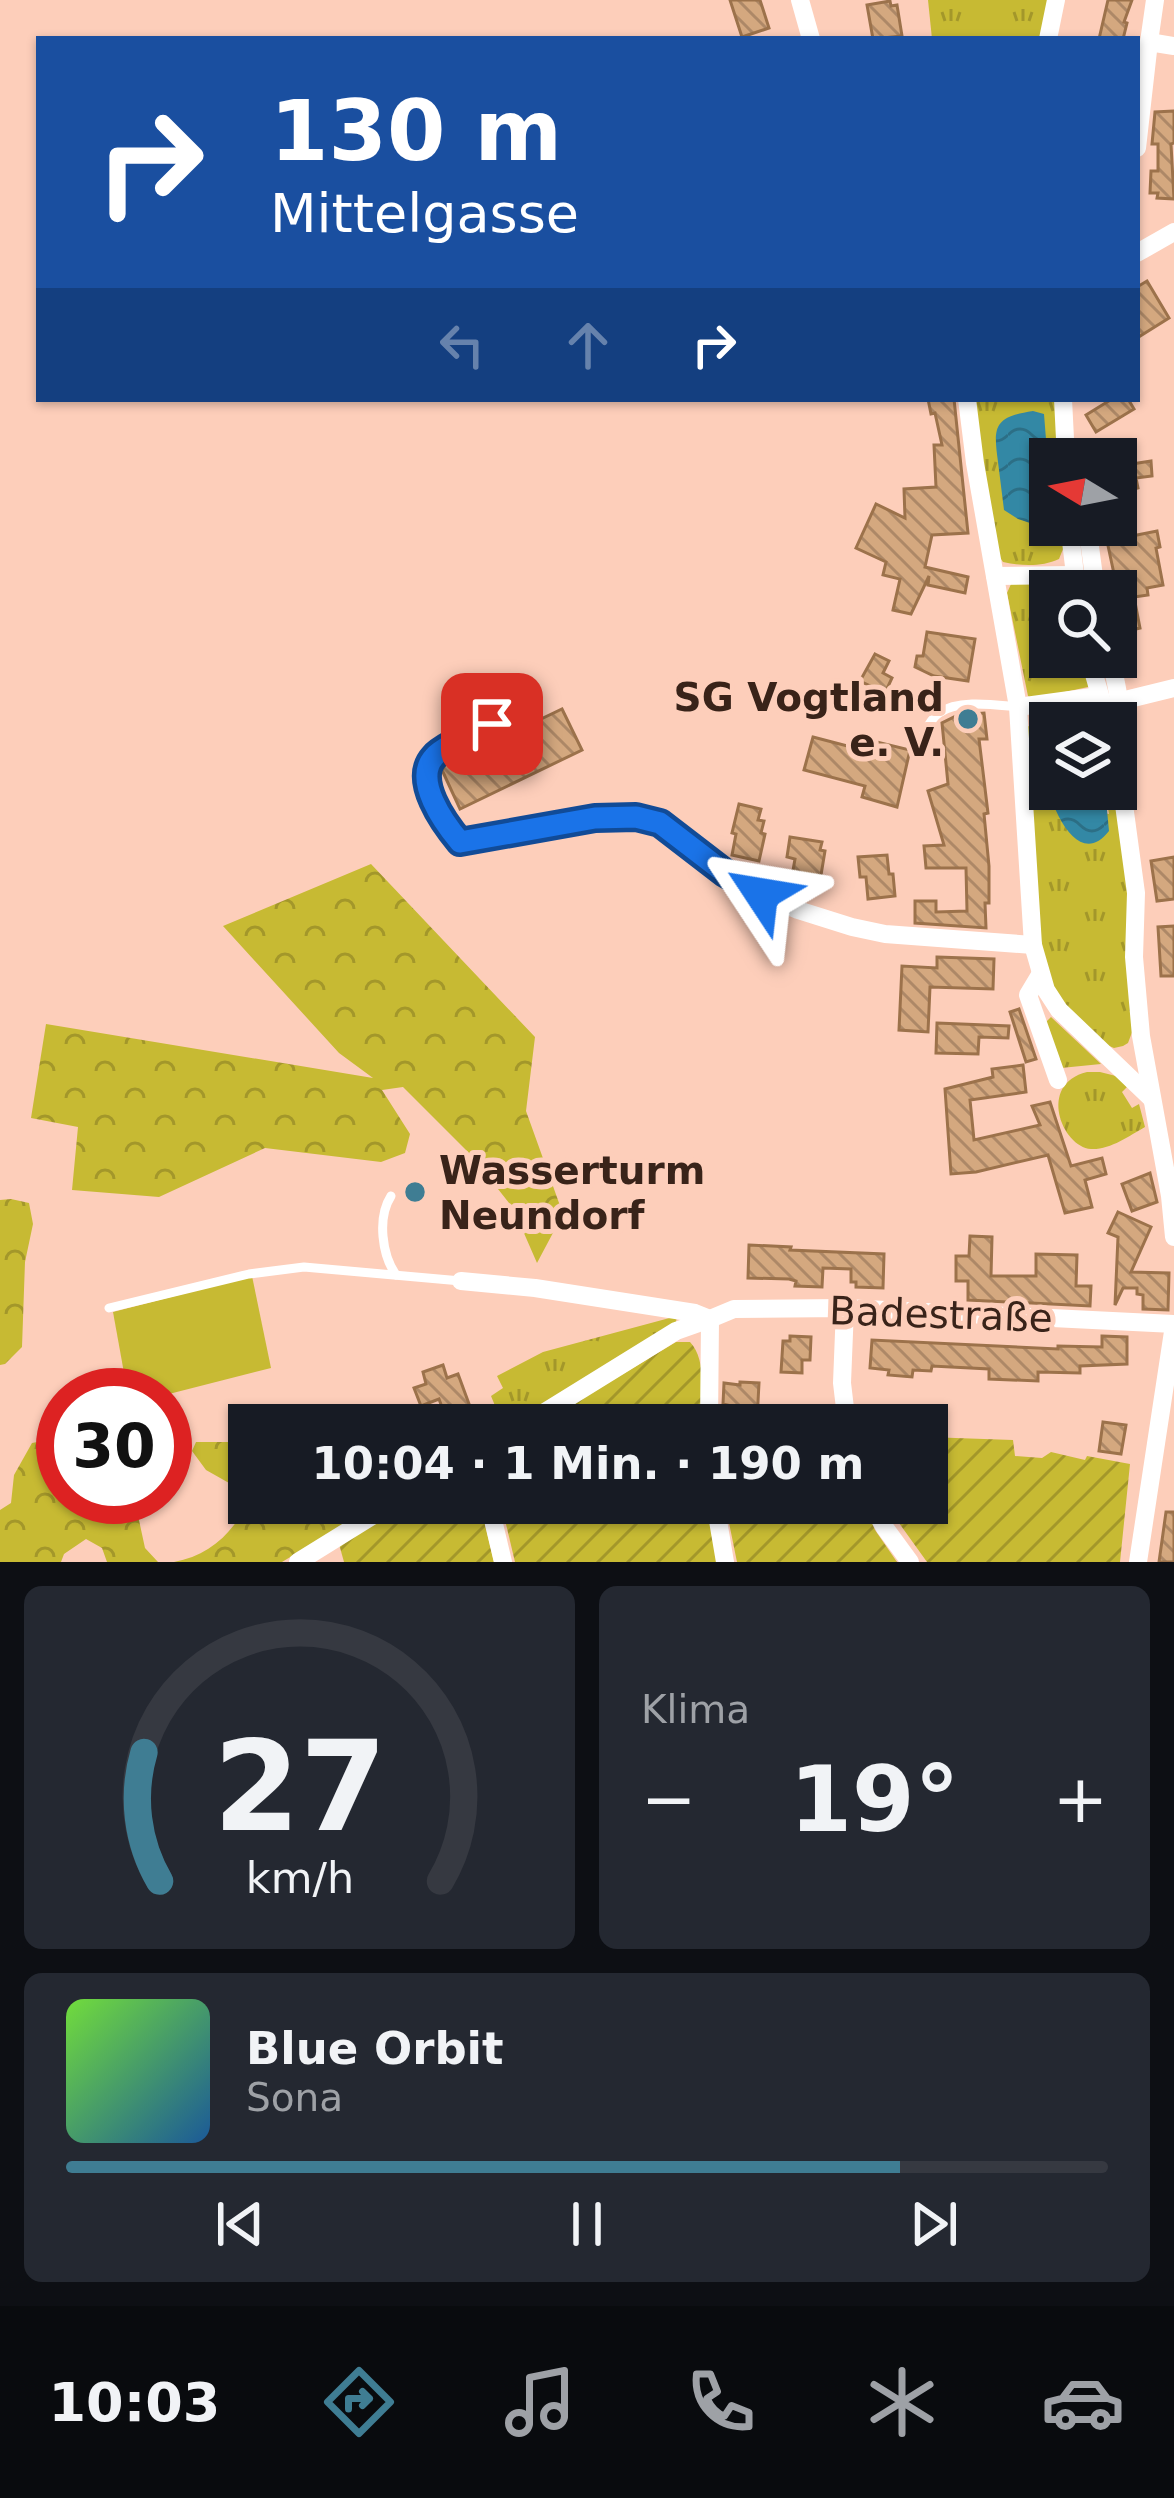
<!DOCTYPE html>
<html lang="de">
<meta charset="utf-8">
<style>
body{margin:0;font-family:"DejaVu Sans",sans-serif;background:#242831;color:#f1f3f6;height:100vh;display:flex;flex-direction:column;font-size:45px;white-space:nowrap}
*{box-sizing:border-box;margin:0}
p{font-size:39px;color:#9ea1a6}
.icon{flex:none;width:66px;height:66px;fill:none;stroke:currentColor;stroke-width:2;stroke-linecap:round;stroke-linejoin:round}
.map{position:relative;height:1562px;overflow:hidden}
.sheet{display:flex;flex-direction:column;gap:24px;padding:24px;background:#0d0f14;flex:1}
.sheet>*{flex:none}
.hud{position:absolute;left:36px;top:36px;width:1104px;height:366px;border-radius:0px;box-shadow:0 3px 9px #0004;background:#1a4fa0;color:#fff;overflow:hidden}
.needle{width:78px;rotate:280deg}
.fabs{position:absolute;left:1029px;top:438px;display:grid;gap:24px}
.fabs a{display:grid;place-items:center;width:108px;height:108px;border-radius:0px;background:#171b24;box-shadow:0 3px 9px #0004;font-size:60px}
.speed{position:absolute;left:36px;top:1368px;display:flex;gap:24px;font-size:60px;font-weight:700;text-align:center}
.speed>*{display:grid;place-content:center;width:156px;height:156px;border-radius:50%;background:#171b24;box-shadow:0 3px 9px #0004;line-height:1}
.speed .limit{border:18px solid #d22;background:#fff;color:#111}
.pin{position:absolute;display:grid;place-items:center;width:102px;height:102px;color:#fff;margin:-51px;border-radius:24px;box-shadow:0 6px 18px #0006}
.me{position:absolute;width:132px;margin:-66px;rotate:303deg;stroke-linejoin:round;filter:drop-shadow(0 0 9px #0008)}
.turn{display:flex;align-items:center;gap:42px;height:252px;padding:0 36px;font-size:54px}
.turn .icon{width:156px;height:156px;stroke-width:2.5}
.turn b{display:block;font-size:84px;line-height:102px}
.lanes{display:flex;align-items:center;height:114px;padding:0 36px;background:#0003;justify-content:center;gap:60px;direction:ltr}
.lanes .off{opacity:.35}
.big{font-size:90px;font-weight:600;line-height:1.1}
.sheet .card{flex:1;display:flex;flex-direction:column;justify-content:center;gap:18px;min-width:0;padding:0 42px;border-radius:18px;background:#242831}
.sheet .dial{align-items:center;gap:0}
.dial svg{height:312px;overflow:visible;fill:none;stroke:#363941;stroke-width:7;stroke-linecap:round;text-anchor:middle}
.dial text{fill:#f1f3f6;stroke:none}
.song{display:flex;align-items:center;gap:36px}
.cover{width:144px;height:144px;border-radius:18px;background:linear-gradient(135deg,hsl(100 70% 55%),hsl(210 70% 35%))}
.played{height:12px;border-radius:6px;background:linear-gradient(90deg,#3f7d93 80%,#363941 80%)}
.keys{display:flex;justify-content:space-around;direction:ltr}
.heat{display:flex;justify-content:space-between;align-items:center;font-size:66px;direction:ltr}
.sheet .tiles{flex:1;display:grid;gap:24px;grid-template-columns:1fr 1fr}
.card:last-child{grid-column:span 2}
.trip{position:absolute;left:228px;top:1404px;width:720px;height:120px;border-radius:0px;background:#171b24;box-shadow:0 3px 9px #0004;font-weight:600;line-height:120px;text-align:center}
.menu{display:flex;height:192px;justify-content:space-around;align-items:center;background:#090b0e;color:#9ea1a6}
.menu .icon{width:84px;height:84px}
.menu .on{color:#3f7d93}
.menu b{font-size:54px;color:#f1f3f6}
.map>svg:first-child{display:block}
.grass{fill:url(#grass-tufts)}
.forest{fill:url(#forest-crowns)}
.garden{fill:url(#garden-furrows)}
.pitch{fill:#c7ba33}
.water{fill:url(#water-waves)}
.building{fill:url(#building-back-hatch);stroke:#9c724b;stroke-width:3}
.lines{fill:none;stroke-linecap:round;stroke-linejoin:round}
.service{stroke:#fff;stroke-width:9}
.minor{stroke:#fff;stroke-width:18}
.route-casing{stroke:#114b97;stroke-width:30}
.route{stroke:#1a73e8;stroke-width:21}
.poi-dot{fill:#3f7d93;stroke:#fdceba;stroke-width:4.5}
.labels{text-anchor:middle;stroke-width:10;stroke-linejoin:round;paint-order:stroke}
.poi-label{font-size:39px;font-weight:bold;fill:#392319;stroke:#fdceba;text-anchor:end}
.street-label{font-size:39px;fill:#392319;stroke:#fdceba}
</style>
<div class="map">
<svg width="1174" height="1562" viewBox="0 0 1174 1562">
<defs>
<pattern id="grass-tufts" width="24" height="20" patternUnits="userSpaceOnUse" patternTransform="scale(3)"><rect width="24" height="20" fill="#c7ba33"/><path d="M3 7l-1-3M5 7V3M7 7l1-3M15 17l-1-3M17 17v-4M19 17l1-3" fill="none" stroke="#a3972a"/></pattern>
<pattern id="forest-crowns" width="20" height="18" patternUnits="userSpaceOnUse" patternTransform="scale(3)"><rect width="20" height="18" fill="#c7ba33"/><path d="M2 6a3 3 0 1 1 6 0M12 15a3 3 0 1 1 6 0" fill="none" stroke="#a3972a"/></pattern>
<pattern id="garden-furrows" width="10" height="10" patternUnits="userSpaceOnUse" patternTransform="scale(3)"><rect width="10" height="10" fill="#c7ba33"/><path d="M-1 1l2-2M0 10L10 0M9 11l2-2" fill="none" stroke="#a3972a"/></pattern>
<pattern id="water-waves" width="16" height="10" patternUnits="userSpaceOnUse" patternTransform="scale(3)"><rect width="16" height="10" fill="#3388a5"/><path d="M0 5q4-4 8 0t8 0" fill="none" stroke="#2c6f86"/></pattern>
<pattern id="building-back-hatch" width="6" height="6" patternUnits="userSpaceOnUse" patternTransform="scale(3)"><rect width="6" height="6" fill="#d4a87f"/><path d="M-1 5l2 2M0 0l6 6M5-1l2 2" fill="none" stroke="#ad8867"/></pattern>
</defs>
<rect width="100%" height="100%" fill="#fdceba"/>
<g class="grass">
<path d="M 928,0 L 1048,0 L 1042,39 L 932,39 Z"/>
<path d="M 972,399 L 1057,399 L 1060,459 L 1050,459 L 1050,525 L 1063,525 L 1065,544 L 1059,559 C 1042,567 1021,566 1003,562 L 995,550 Z"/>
<path d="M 1056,582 L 1068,591 L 1050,591 L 1050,657 L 1083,657 L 1090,680 L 1088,687 L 1032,699 L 1028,696 L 1007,593 L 1011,584 Z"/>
<path d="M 1029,726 L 1039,735 L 1047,792 L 1052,805 L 1109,814 L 1105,789 L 1116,789 L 1125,841 L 1134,1027 L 1128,1043 L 1123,1046 L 1114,1048 L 1102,1043 L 1059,1004 L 1041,967 L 1023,729 Z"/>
<path d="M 1051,1017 L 1101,1064 L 1061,1068 L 1045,1023 Z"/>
<path d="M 1087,1072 L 1100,1072 L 1120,1077 L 1127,1087 L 1122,1092 L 1132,1108 L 1139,1104 L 1145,1127 C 1129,1136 1110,1150 1091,1149 C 1062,1147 1037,1084 1087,1072 Z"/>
<path d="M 677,1316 L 676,1322 L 585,1382 L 512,1425 L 503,1425 L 491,1396 L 503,1388 L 497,1376 L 543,1352 Z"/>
</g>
<g class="forest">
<path d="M 371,864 L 535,1037 L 526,1111 L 563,1214 L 537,1263 L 513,1208 L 472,1156 L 403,1087 L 382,1090 L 410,1134 L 405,1153 L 381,1162 L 265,1148 L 159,1197 L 72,1190 L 78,1127 L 31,1118 L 46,1024 L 373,1078 L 339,1053 L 223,926 Z"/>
<path d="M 11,1199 L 29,1203 L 33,1224 L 25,1262 L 22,1347 L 5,1364 L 0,1365 L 0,1200 Z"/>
<path d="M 249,1435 L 249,1503 L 366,1503 L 368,1507 L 355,1518 L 282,1562 L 174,1562 C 202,1557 224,1541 239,1518 L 234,1493 L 229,1483 L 206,1470 L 192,1451 L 196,1442 L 229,1442 Z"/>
<path d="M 48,1440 L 63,1442 L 63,1497 L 134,1497 L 145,1548 L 158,1562 L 107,1562 L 102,1548 L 86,1539 L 64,1554 L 61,1562 L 0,1562 L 0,1510 L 11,1503 L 14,1475 L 32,1443 Z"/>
</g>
<g class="garden">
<path d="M 676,1342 L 690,1342 C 708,1361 701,1400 701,1425 L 538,1425 Z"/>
<path d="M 927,1437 L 1013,1440 L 1015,1456 L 1042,1458 L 1051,1452 L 1085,1460 L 1087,1456 L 1130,1464 L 1120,1562 L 927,1562 L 899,1523 L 890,1503 L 927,1503 Z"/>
<path d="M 407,1503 L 480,1503 L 494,1562 L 344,1562 L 339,1544 Z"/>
<path d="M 501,1503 L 708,1503 L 718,1562 L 515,1562 Z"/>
<path d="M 725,1503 L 792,1503 L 794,1508 L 807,1503 L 863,1503 L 875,1530 L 897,1562 L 737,1562 Z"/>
</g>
<path class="pitch" d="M 252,1276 L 271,1368 L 165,1395 L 128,1395 L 113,1312 Z"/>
<g class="water">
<path d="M 1033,411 L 1044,414 L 1049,477 L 1045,508 L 1033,524 L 1018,519 L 1004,510 C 1002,494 1000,478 998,462 C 993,426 994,417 1033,411 Z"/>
<path d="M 1050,724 L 1050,789 L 1105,789 L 1109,831 C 1068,884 1030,757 1043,726 Z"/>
</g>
<g class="building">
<path d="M 730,0 L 760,0 L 769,28 L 742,37 Z"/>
<path d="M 1108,0 L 1132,0 L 1124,22 L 1127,23 L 1123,39 L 1099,39 Z"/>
<path d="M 890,1 L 891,6 L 897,5 L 902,36 L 873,39 L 867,5 Z"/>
<path d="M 1174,111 L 1174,143 L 1171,144 L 1174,199 L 1157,198 L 1158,193 L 1150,193 L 1151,171 L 1158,171 L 1158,144 L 1152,144 L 1155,112 Z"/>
<path d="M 1147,281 L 1169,318 L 1137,338 L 1137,287 Z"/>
<path d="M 928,399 L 954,399 L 968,533 L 932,535 L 925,567 L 968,577 L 965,593 L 928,585 L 929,576 L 911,614 L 893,610 L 900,579 L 883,575 L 886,562 L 856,548 L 876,504 L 905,518 L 904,489 L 936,487 L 934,445 L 942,445 L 935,413 L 931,414 Z"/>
<path d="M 1112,399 L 1128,399 L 1134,409 L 1096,432 L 1086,415 Z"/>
<path d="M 1151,461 L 1152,476 L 1136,478 L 1138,488 L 1124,492 L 1118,471 L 1133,467 L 1132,464 Z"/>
<path d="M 1157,531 L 1160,547 L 1156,548 L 1163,585 L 1147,588 L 1148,595 L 1134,597 L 1140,628 L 1123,632 L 1120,616 L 1123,616 L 1107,541 Z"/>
<path d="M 927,632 L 975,639 L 968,681 L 934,676 L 915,667 L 917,656 L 923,656 Z"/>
<path d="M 875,654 L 889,661 L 883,673 L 892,678 L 885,693 L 860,681 Z"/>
<path d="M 562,709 L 582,750 L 460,809 L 442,770 L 445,765 Z"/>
<path d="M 984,713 L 987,739 L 979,739 L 988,813 L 984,814 L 989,866 L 989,903 L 985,903 L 986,928 L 915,923 L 915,901 L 936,901 L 936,912 L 967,911 L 966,868 L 926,868 L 924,846 L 944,845 L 928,791 L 948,784 L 942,723 L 958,715 Z"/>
<path d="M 813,737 L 874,753 L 877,742 L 910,750 L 897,807 L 862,797 L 865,786 L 804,770 Z"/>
<path d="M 739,804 L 761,809 L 758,820 L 764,821 L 761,833 L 765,834 L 759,861 L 732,855 L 736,834 L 732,833 Z"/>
<path d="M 790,837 L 822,842 L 820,850 L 825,851 L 820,881 L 792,876 L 795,859 L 787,857 Z"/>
<path d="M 887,855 L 889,874 L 893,874 L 895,896 L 868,899 L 866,877 L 860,877 L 858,857 Z"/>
<path d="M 1174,857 L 1174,899 L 1157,901 L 1151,861 Z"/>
<path d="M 1174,926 L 1174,976 L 1161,976 L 1158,927 Z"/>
<path d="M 937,957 L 994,959 L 993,989 L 930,987 L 928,1032 L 899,1030 L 902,966 L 937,968 Z"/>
<path d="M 1019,1009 L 1036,1059 L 1026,1062 L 1010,1012 Z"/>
<path d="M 937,1023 L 1009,1026 L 1008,1038 L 979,1037 L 978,1054 L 936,1053 Z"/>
<path d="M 1023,1065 L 1026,1092 L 970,1100 L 974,1140 L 1040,1125 L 1032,1106 L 1050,1102 L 1071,1166 L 1102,1158 L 1106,1174 L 1085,1180 L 1092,1207 L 1065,1213 L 1048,1155 L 976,1172 L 951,1174 L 945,1089 L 993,1077 L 992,1069 Z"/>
<path d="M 1150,1173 L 1157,1202 L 1132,1211 L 1122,1184 Z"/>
<path d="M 1118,1212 L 1151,1227 L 1131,1272 L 1169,1273 L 1168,1310 L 1143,1309 L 1143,1295 L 1137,1294 L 1137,1288 L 1123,1288 L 1115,1305 L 1118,1237 L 1108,1233 Z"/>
<path d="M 970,1236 L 992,1237 L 991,1276 L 1036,1276 L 1036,1254 L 1077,1255 L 1076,1286 L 1091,1286 L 1090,1306 L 968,1300 L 968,1281 L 956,1281 L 956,1256 L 969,1256 Z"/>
<path d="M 749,1245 L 791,1247 L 790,1250 L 884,1254 L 883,1288 L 856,1287 L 856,1282 L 851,1282 L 851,1269 L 823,1268 L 822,1287 L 795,1286 L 796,1281 L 789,1279 L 748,1278 Z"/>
<path d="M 790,1336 L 811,1337 L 810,1360 L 802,1360 L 802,1373 L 781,1372 L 783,1341 L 790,1341 Z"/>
<path d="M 1102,1336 L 1127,1337 L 1127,1364 L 1080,1366 L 1080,1373 L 1038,1372 L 1038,1381 L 989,1379 L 989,1369 L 932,1366 L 931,1371 L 913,1370 L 912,1377 L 888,1375 L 889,1370 L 870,1368 L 872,1340 L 1058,1349 L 1058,1346 L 1102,1347 Z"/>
<path d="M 443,1365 L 447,1378 L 458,1374 L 472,1412 L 469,1413 L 474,1425 L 452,1425 L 450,1420 L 447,1421 L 439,1399 L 421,1406 L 414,1388 L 426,1384 L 423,1372 Z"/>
<path d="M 740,1382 L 759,1383 L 757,1421 L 744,1420 L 744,1409 L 723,1404 L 724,1383 L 740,1385 Z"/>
<path d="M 1103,1422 L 1126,1425 L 1121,1454 L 1099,1451 Z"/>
<path d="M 1166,1512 L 1174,1512 L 1174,1562 L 1159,1562 Z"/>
</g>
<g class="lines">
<g class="service">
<path d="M 918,747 C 923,736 929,720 939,713 C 959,699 995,705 1018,707"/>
<path d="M 391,1196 C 377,1218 382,1255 396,1275"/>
<path d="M 109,1308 L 249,1274 L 304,1267 L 461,1281"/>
</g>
<g class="minor">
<path d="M 800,0 L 811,39"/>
<path d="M 1155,0 L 1149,42 L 1174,46"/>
<path d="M 1048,39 L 1056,0"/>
<path d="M 1137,148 L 1149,42"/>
<path d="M 1137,253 L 1174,232"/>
<path d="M 967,399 L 975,463 L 1018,707 L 1033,945 L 1046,990 L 1059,1010 L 1151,1098"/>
<path d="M 1063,399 L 1066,459"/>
<path d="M 1069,525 L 1077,591"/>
<path d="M 1087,525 L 1096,591"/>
<path d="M 995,576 L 1075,575"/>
<path d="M 1089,657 L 1108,723"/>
<path d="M 1110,657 C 1118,689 1124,714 1116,747"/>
<path d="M 1121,701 L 1174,688"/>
<path d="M 1018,707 L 1099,696"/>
<path d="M 520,709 C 501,719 448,742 435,756 C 412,779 444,823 460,841 L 595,818 L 636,817 L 660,823 L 725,873 L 761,894 L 798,910 L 852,927 L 885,934 L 1033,945"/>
<path d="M 1116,746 L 1136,893 L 1134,957 L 1141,1036 L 1170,1196 L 1174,1237"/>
<path d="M 1040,975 L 1028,995 L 1058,1080"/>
<path d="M 461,1281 L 535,1288 L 695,1313 L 710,1319 L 676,1331 L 524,1425"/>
<path d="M 845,1308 L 842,1383 L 847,1425"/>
<path d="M 709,1425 L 710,1319 L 734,1309 L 845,1308 L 1174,1324"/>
<path d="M 489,1503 L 503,1562"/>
<path d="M 715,1503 L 725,1562"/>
<path d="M 871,1503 L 885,1528 L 910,1562"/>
<path d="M 298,1562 L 393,1503"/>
<path d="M 1138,1562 L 1174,1325"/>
</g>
</g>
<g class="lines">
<g class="route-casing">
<path id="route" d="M 492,724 C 479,731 442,747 434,757 C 413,780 444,823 460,842 L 595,818 L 636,817 L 660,823 L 725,873 L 761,894"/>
</g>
<use href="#route" class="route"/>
</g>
<g class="poi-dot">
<circle cx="968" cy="719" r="12"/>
<circle cx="415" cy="1192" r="12"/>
</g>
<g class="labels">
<g class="poi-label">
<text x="944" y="711">SG Vogtland<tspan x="944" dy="45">e. V.</tspan></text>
<text x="439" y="1184" text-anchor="start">Wasserturm<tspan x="439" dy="45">Neundorf</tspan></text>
</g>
<g class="street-label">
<text transform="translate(941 1314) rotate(2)" y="14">Badestraße</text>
</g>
</g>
</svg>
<div class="fabs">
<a><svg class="needle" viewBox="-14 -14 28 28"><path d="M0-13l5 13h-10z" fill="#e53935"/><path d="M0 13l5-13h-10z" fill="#9ea1a6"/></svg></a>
<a><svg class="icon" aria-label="search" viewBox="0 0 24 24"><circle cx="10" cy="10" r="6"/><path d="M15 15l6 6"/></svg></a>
<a><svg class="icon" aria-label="layers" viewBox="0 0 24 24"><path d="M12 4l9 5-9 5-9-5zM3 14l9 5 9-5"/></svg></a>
</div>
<div class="speed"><div class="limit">30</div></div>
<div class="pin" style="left:492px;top:724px;background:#d93025"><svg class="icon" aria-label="arrive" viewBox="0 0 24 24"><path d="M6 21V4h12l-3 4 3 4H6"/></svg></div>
<svg class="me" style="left:761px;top:894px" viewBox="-20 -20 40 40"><path d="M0-17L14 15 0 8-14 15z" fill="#1a73e8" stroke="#fff" stroke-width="4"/></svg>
<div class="trip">10:04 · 1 Min. · 190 m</div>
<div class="hud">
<div class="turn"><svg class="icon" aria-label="right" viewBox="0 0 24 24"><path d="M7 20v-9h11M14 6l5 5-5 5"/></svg><div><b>130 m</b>Mittelgasse</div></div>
<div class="lanes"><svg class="icon off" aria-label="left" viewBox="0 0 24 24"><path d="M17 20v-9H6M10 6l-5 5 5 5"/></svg><svg class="icon off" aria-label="ahead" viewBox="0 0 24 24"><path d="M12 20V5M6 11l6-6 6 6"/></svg><svg class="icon" aria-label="right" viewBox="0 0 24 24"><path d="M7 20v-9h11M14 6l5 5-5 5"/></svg></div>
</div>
</div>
<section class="sheet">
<div class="tiles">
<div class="card dial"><svg viewBox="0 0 100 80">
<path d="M14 69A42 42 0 1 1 86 69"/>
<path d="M14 69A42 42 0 0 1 10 36" stroke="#3f7d93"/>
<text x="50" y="56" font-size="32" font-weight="700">27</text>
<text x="50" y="72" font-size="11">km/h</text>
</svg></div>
<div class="card"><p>Klima</p>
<div class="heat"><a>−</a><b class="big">19°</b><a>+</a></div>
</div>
<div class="card">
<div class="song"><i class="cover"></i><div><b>Blue Orbit</b><p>Sona</p></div></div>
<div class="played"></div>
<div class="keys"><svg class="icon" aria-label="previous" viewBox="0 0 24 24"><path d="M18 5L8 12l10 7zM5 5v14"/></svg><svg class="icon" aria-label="pause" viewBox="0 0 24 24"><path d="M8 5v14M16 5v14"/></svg><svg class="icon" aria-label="next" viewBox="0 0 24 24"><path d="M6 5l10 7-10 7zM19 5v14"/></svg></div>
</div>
</div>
</section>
<nav class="menu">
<b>10:03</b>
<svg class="icon on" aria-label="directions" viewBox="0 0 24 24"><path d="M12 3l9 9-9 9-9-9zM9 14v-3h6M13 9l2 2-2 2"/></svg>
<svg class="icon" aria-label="music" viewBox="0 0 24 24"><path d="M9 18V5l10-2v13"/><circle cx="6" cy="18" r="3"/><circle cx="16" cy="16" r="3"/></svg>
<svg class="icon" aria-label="phone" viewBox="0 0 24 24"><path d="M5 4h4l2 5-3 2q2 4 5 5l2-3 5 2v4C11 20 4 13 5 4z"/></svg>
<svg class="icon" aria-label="climate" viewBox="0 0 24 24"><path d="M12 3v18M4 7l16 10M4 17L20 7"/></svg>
<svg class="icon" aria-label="car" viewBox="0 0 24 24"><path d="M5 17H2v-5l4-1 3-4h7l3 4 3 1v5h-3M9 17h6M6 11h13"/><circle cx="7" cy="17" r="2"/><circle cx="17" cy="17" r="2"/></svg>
</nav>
